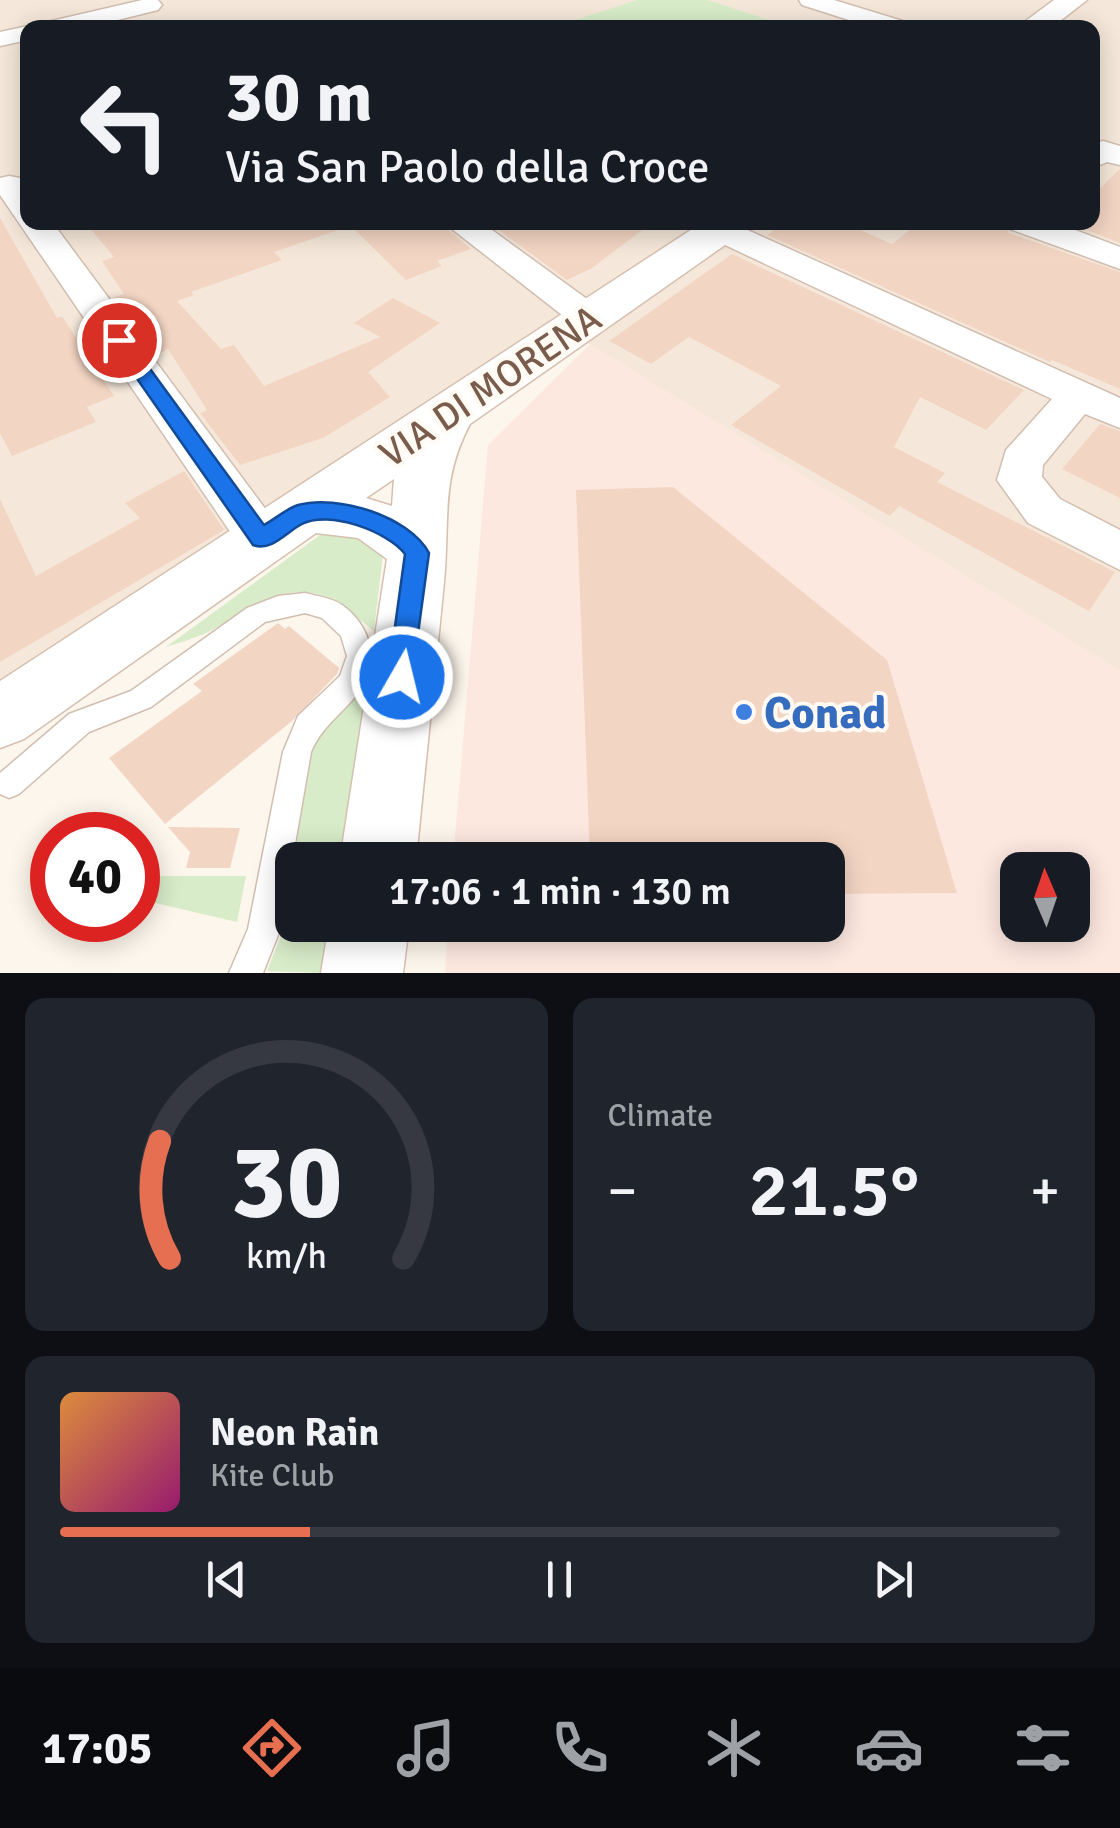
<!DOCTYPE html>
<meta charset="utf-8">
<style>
body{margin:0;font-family:Signika,sans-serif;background:#20242c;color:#f1f3f6;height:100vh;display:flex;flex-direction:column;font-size:38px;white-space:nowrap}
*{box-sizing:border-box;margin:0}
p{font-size:32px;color:#9ea1a6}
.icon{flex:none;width:55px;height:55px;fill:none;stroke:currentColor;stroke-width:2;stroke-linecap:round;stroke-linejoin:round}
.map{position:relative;height:973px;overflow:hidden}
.panel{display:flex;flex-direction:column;gap:25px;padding:25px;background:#0d0f14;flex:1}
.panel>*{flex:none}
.guide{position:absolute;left:20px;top:20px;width:1080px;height:210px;border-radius:20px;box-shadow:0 5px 25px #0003;background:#171b24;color:#f1f3f6;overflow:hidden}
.needle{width:65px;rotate:358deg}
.controls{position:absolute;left:1000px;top:852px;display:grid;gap:20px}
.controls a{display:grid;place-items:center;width:90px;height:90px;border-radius:20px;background:#171b24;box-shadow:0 5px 25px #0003;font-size:50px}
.speed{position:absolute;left:30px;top:812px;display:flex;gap:20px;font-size:50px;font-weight:700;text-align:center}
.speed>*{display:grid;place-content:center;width:130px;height:130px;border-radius:50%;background:#171b24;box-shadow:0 5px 25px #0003;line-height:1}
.speed .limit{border:15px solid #d22;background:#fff;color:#111}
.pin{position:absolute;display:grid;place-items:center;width:85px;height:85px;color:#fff;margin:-42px;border:5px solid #fff;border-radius:50%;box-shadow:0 2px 10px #0007}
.me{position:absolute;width:110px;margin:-55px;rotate:8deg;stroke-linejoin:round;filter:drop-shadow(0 0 8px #0008)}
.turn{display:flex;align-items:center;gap:35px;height:210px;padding:0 40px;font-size:45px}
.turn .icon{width:130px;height:130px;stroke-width:2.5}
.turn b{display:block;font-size:70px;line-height:85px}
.big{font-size:75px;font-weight:600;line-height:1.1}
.panel .widget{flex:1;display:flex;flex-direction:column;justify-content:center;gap:15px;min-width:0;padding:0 35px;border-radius:20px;background:#20242c}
.panel .dial{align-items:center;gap:0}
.dial svg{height:260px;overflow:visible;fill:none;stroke:#363941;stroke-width:7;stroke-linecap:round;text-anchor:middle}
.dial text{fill:#f1f3f6;stroke:none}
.song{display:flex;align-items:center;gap:30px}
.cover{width:120px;height:120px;border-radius:15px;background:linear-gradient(135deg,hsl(30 70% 55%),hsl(320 70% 35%))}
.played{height:10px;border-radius:5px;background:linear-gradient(90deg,#e76f51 25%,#363941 25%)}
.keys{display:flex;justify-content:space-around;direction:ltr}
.heat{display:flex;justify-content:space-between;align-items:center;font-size:55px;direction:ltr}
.panel .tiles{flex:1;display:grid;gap:25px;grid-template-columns:1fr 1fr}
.widget:last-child{grid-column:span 2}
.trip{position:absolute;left:275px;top:842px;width:570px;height:100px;border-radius:20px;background:#171b24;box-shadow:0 5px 25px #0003;font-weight:600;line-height:100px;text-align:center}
.menu{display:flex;height:160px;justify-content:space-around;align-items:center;background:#090b0e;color:#9ea1a6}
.menu .icon{width:70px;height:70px}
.menu .selected{color:#e76f51}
.menu b{font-size:45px;color:#f1f3f6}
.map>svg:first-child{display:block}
.residential{fill:#f5e8da;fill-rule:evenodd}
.commercial{fill:#fde8e0;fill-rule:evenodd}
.green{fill:#d8ecc9}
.building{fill:#f3d5c3}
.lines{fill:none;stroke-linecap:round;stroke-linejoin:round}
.lane-casing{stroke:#d1beb0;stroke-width:3}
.street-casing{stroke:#d1beb0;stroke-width:3}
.secondary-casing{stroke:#d6c0b0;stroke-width:3}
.lane{fill:#fff;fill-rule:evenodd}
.street{fill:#fff;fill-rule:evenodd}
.secondary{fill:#fff;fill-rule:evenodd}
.route{fill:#1a73e8;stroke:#114b97;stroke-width:2.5}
.shop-dot{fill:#3f7fe0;stroke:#fffaf3;stroke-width:4}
.labels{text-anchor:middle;stroke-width:8;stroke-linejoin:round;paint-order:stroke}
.street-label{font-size:38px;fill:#7a5c4d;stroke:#fffaf3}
.near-shop-label{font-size:45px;font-weight:bold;fill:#366cbe;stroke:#fffaf3;text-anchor:start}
</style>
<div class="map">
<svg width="1120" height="973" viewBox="0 0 1120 973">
<rect width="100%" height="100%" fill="#fdf6ec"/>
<path class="residential" d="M 0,0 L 1120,0 L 1120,671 L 553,322 L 0,698 ZM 28,28 L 1092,28 L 1092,222 L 28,222 Z"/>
<path class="commercial" d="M 590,344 L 1120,671 L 1120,973 L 445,973 L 448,925 L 828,925 L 828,860 L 453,860 L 488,445 ZM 1018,870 L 1072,870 L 1072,925 L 1018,925 Z"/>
<g class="green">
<path d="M 637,0 L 708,0 L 772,21 L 758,28 L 554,27 Z"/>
<path d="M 340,530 L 357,531 L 383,554 L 374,631 C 360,621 345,605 329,598 C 283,577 242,616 204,634 C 192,639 178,643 166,647 L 320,535 Z"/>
<path d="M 369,670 L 340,860 L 293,860 L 312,745 Z"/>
<path d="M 292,865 L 292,925 L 330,925 L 323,973 L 267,971 L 280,938 Z"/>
<path d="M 138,876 L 246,876 L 237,922 L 138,899 Z"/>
</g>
<g class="building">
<path d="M 1120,169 L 1120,243 L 1066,222 L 1092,222 L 1092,196 Z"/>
<path d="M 0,218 L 57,318 L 62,316 L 114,396 L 87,407 L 96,422 L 12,456 L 0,433 Z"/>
<path d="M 85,222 L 343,222 L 344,228 L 274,252 L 282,260 L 191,292 L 194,295 L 177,301 L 221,349 L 234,345 L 264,386 L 380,337 L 354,323 L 393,298 L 440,323 L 368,372 L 390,397 L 323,438 L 240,465 L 200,413 L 207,410 L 168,349 L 156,354 L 113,298 L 124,294 L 102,261 L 114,257 Z"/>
<path d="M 347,222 L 439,222 L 471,249 L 437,261 L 442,266 L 406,280 Z"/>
<path d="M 488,222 L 653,222 L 592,268 L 567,280 Z"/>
<path d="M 785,222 L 842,222 L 892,244 L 920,222 L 1002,222 L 1009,233 L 1120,272 L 1120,389 L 1052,360 L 1050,362 L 767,235 Z"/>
<path d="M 732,254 L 1024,390 L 986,430 L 920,397 L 894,447 L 945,473 L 937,482 L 1115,572 L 1089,611 L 899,506 L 890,516 L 731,425 L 781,386 L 689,337 L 651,364 L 609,341 Z"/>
<path d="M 1100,424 L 1120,431 L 1120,498 L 1062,469 Z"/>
<path d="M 184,471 L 224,530 L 0,662 L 0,499 L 36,576 L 140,518 L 125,503 Z"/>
<path d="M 673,487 L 887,660 L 957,893 L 828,894 L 828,860 L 590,860 L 576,490 Z"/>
<path d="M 278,623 L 285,629 L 289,626 L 339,668 L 337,674 L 292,721 L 165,824 L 109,758 L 202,691 L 193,684 Z"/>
<path d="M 168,827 L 240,828 L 230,868 L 186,868 L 190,852 Z"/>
</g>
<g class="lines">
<g class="lane-casing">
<path id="lane" d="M 305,593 C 317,596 332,598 342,605 C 370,625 382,663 359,692 C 342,714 322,726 311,752 L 280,930 L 263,973 L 229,973 L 248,929 L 283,752 L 298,716 L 340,676 L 347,656 L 341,636 L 322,618 L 305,613 L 265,622 L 151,707 L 89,732 L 19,794 L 9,798 L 0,794 L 0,773 L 69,714 L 131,691 L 247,608 L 278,596 Z"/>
</g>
<g class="street-casing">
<g id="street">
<path d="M 142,0 L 158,0 L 162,5 L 158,10 L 85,28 L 40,28 L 43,23 Z"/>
<path d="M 799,0 L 834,0 L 909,23 L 912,28 L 874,28 L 802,5 Z"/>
<path d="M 28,26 L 35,28 L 28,28 L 28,40 L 0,46 L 0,32 Z"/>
<path d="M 1103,141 L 1120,146 L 1120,165 L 1107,162 L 1092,168 L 1092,144 Z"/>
<path d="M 9,176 L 20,178 L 28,189 L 28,222 L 52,222 L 278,526 L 285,539 L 278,552 L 261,557 L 244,552 L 0,195 L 0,178 Z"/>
<path d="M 443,222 L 481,222 L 602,310 L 608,318 L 602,326 L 589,329 L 576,326 Z"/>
<path d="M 1006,222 L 1054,222 L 1120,247 L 1120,269 L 1010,229 Z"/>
<path d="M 708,223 L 732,223 L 1120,398 L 1120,428 L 1085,414 L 1043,465 L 1042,477 L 1060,499 L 1120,530 L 1120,570 L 1028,523 L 997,480 L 1006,450 L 1052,399 L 708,237 L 703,230 Z"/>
</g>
</g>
<g class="secondary-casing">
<g id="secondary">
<path d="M 1054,0 L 1087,0 L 1051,28 L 1016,28 Z"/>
<path d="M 703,222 L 751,222 L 745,231 L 470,424 C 440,480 450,521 444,582 C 435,675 425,767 416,860 L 340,860 L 387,559 L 358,538 L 316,533 L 24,739 L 0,748 L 0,681 ZM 394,479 L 392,506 L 366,498 Z"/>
<path d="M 329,925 L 409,925 L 403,973 L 321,973 Z"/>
</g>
</g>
<use href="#lane" class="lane"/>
<use href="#street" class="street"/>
<use href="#secondary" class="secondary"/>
</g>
<path class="route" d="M 119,335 L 126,336 L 264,525 C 275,519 286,509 298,505 C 337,494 409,516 429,553 L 411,685 L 402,689 L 392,685 L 388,677 L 405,554 C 387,531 329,510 302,524 C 286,532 272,552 253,545 L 110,340 Z"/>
<circle class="shop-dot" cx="744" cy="712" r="10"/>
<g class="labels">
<g class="street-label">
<text transform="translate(490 386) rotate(-34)" y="13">VIA DI MORENA</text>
</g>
<g class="near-shop-label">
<text x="764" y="728">Conad</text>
</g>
</g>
</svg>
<div class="controls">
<a><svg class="needle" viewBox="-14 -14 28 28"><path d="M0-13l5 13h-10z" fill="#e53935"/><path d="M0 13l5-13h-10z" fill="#9ea1a6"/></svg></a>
</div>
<div class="speed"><div class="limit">40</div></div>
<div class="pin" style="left:119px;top:340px;background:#d93025"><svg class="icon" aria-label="arrive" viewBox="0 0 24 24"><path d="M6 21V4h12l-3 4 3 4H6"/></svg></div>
<svg class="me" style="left:402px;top:677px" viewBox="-20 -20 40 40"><circle r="17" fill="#1a73e8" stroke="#fff" stroke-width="3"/><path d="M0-11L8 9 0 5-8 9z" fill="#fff"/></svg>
<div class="trip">17:06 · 1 min · 130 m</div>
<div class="guide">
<div class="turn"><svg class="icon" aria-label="left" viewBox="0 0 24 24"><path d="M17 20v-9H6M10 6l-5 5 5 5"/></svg><div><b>30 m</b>Via San Paolo della Croce</div></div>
</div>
</div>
<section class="panel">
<div class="tiles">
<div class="widget dial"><svg viewBox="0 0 100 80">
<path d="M14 69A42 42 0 1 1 86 69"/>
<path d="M14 69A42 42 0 0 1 11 33" stroke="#e76f51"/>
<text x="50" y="56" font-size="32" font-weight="700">30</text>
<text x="50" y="72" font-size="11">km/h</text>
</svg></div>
<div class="widget"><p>Climate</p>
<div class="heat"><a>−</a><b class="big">21.5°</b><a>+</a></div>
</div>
<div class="widget">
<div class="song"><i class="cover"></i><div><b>Neon Rain</b><p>Kite Club</p></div></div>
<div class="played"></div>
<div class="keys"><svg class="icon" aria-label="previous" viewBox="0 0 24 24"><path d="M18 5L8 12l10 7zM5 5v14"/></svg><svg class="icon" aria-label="pause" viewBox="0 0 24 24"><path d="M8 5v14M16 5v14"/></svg><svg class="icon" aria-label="next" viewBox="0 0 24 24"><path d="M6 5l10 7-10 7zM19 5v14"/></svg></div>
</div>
</div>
</section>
<nav class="menu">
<b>17:05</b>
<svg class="icon selected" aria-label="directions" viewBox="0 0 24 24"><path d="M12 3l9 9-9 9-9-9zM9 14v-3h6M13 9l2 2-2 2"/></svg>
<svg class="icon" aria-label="music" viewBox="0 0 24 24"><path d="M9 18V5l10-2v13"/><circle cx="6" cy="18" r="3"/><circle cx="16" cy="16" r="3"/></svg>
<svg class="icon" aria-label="phone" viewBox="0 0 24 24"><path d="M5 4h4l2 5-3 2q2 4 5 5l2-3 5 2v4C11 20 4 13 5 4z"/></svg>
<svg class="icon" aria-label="climate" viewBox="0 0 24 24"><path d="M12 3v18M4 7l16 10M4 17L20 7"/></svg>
<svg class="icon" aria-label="car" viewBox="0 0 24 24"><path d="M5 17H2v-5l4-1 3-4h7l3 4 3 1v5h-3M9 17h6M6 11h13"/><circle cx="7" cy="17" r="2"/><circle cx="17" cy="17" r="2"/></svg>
<svg class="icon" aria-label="filters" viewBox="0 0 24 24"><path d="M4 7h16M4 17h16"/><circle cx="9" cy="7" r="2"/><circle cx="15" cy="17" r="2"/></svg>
</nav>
